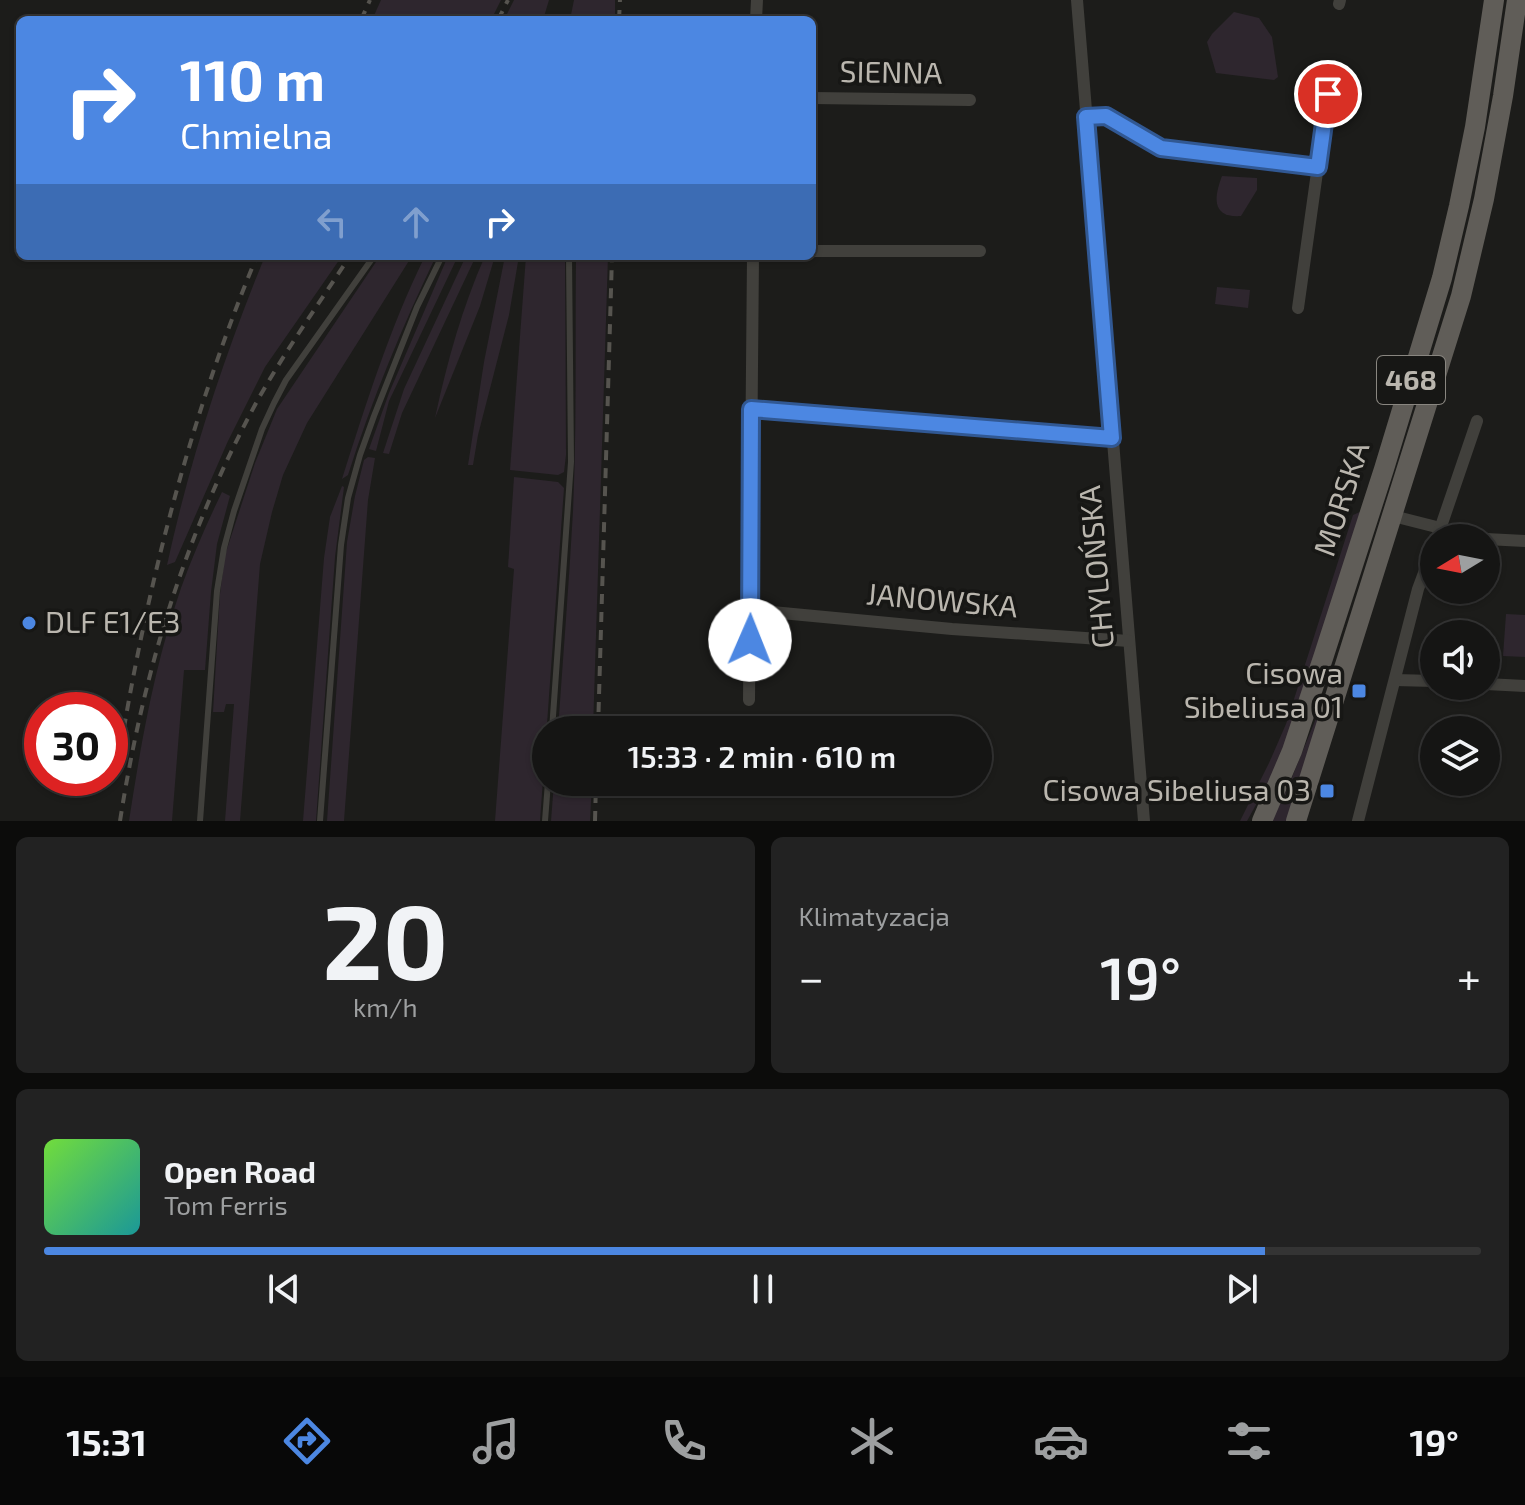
<!DOCTYPE html>
<html lang="pl">
<meta charset="utf-8">
<style>
body{margin:0;font-family:"Exo 2",sans-serif;background:#222;color:#f1f3f6;height:100vh;display:flex;flex-direction:column;font-size:30px;white-space:nowrap}
*{box-sizing:border-box;margin:0}
p{font-size:26px;color:#9d9fa0}
.icon{flex:none;width:44px;height:44px;fill:none;stroke:currentColor;stroke-width:2;stroke-linecap:round;stroke-linejoin:round}
.map{position:relative;height:821px;overflow:hidden}
.sheet{display:flex;flex-direction:column;gap:16px;padding:16px;background:#0c0c0b;flex:1}
.sheet>*{flex:none}
.guide{position:absolute;left:16px;top:16px;width:800px;height:244px;border-radius:12px;box-shadow:0 2px 6px #0004,0 0 0 2px #343434;background:#4c87e2;color:#fff;overflow:hidden}
.needle{width:52px;rotate:260deg}
.controls{position:absolute;left:1420px;top:524px;display:grid;gap:16px}
.controls a{display:grid;place-items:center;width:80px;height:80px;border-radius:50%;background:#151514;box-shadow:0 2px 6px #0004,0 0 0 2px #343434;font-size:40px}
.speed{position:absolute;left:24px;top:692px;display:flex;gap:16px;font-size:40px;font-weight:700;text-align:center}
.speed>*{display:grid;place-content:center;width:104px;height:104px;border-radius:50%;background:#151514;box-shadow:0 2px 6px #0004,0 0 0 2px #343434;line-height:1}
.speed .limit{border:12px solid #d22;background:#fff;color:#111}
.pin{position:absolute;display:grid;place-items:center;width:68px;height:68px;color:#fff;margin:-34px;border:4px solid #fff;border-radius:50%;box-shadow:0 2px 8px #0007}
.me{position:absolute;width:88px;margin:-44px;rotate:1deg;stroke-linejoin:round;filter:drop-shadow(0 0 6px #0008)}
.turn{display:flex;align-items:center;gap:28px;height:168px;padding:0 32px;font-size:36px}
.turn .icon{width:104px;height:104px;stroke-width:2.5}
.turn b{display:block;font-size:56px;line-height:68px}
.lanes{display:flex;align-items:center;height:76px;padding:0 32px;background:#0003;justify-content:center;gap:40px;direction:ltr}
.lanes .off{opacity:.35}
.big{font-size:60px;font-weight:600;line-height:1.1}
.sheet .widget{flex:1;display:flex;flex-direction:column;justify-content:center;gap:12px;min-width:0;padding:0 28px;border-radius:12px;background:#222}
.sheet .dial{align-items:center;gap:0}
.dial b{font-size:104px;line-height:1}
.song{display:flex;align-items:center;gap:24px}
.cover{width:96px;height:96px;border-radius:12px;background:linear-gradient(135deg,hsl(100 70% 55%),hsl(180 70% 35%))}
.played{height:8px;border-radius:4px;background:linear-gradient(90deg,#4c87e2 85%,#343434 85%)}
.keys{display:flex;justify-content:space-around;direction:ltr}
.heat{display:flex;justify-content:space-between;align-items:center;font-size:44px;direction:ltr}
.sheet .tiles{flex:1;display:grid;gap:16px;grid-template-columns:1fr 1fr}
.widget:last-child{grid-column:span 2}
.trip{position:absolute;left:532px;top:716px;width:460px;height:80px;border-radius:40px;background:#151514;box-shadow:0 2px 6px #0004,0 0 0 2px #343434;font-weight:600;line-height:80px;text-align:center}
.dock{display:flex;height:128px;justify-content:space-around;align-items:center;background:#080808;color:#9d9fa0}
.dock .icon{width:56px;height:56px}
.dock .current{color:#4c87e2}
.dock b{font-size:36px;color:#f1f3f6}
.map>svg:first-child{display:block}
.green{fill:#2e262e}
.lines{fill:none;stroke-linecap:round;stroke-linejoin:round}
.lane{stroke:#41403c;stroke-width:6}
.street{stroke:#41403c;stroke-width:12}
.primary{stroke:#605d58;stroke-width:20}
.rail{stroke:#56544f;stroke-width:4;stroke-dasharray:10 8;stroke-linecap:butt}
.route-casing{stroke:#315893;stroke-width:20}
.route{stroke:#4c87e2;stroke-width:14}
.poi-dot{fill:#4c87e2;stroke:#171715;stroke-width:3}
.labels{text-anchor:middle;stroke-width:7;stroke-linejoin:round;paint-order:stroke}
.shield{fill:#171715;stroke:#898680;stroke-width:2}
.shield-label{font-size:28px;font-weight:bold;fill:#bab6ae}
.street-label{font-size:30px;fill:#bab6ae;stroke:#171715}
.poi-label{font-size:30px;fill:#bab6ae;stroke:#171715;text-anchor:end}
</style>
<div class="map">
<svg width="1525" height="821" viewBox="0 0 1525 821">
<rect width="100%" height="100%" fill="#1c1c1a"/>
<g class="green">
<path d="M 381,0 L 501,0 L 491,20 L 372,20 Z"/>
<path d="M 514,0 L 549,0 L 543,20 L 504,20 Z"/>
<path d="M 574,0 L 615,0 L 615,20 L 570,20 Z"/>
<path d="M 1234,12 L 1259,18 L 1272,37 L 1278,77 L 1274,80 L 1216,73 L 1207,42 L 1212,34 Z"/>
<path d="M 1222,176 L 1257,178 L 1257,190 L 1241,216 C 1211,218 1214,197 1222,176 Z"/>
<path d="M 265,256 L 342,256 L 265,367 L 228,441 L 175,562 L 167,565 C 190,459 224,356 265,256 Z"/>
<path d="M 380,256 L 412,256 L 307,423 L 283,475 L 272,512 L 260,564 L 240,821 L 225,821 L 234,704 L 226,704 L 224,712 L 213,712 L 220,594 L 225,555 L 255,463 L 277,409 Z"/>
<path d="M 425,256 L 436,256 C 402,327 372,399 348,475 L 342,479 C 366,404 390,327 425,256 Z"/>
<path d="M 448,256 L 458,256 L 389,401 L 376,451 L 369,449 L 389,393 Z"/>
<path d="M 466,256 L 476,256 L 402,413 L 389,454 L 383,453 L 404,389 Z"/>
<path d="M 485,256 L 495,256 L 480,306 L 435,418 C 447,362 462,308 485,256 Z"/>
<path d="M 505,256 L 519,256 L 509,315 L 478,435 L 473,465 L 468,465 L 484,362 Z"/>
<path d="M 526,256 L 565,256 L 566,455 L 564,472 L 558,475 L 510,470 Z"/>
<path d="M 576,256 L 608,256 L 593,730 L 558,730 C 563,657 569,584 573,511 C 577,426 575,341 576,256 Z"/>
<path d="M 1217,287 L 1250,290 L 1248,308 L 1215,304 Z"/>
<path d="M 368,457 L 375,458 L 368,500 L 344,821 L 327,821 L 347,542 L 355,496 L 364,460 Z"/>
<path d="M 514,477 L 558,482 L 564,488 L 540,821 L 495,821 L 514,569 L 508,567 Z"/>
<path d="M 342,486 L 344,487 L 335,557 L 316,821 L 303,821 L 324,558 L 330,517 Z"/>
<path d="M 222,492 L 230,496 L 217,544 L 211,592 L 205,670 L 184,670 L 172,821 L 129,821 C 141,742 155,664 181,588 C 193,555 207,523 222,492 Z"/>
<path d="M 1362,511 L 1278,765 L 1247,821 L 1240,821 L 1269,763 L 1286,724 L 1353,515 Z"/>
<path d="M 1506,614 L 1525,615 L 1525,657 L 1503,656 Z"/>
<path d="M 1322,710 L 1287,821 L 1271,821 L 1288,787 L 1317,716 Z"/>
<path d="M 554,782 L 592,782 L 590,821 L 551,821 Z"/>
</g>
<g class="lines">
<g class="lane">
<path d="M 552,730 L 571,462 L 569,256"/>
<path d="M 200,821 L 217,591 L 224,548 L 234,511 L 262,429 L 274,403 L 286,380 L 374,256"/>
<path d="M 320,821 L 341,545 L 348,498 L 360,455 L 374,416 L 417,307 L 442,256"/>
<path d="M 545,821 L 548,782"/>
</g>
<g class="street">
<path d="M 1077,0 L 1144,821"/>
<path d="M 1339,4 L 1340,0"/>
<path d="M 756,20 L 757,0"/>
<path d="M 812,98 L 970,100"/>
<path d="M 1086,117 L 1106,116 L 1161,148 L 1177,151 L 1318,167"/>
<path d="M 812,251 L 980,251"/>
<path d="M 1298,308 L 1328,94"/>
<path d="M 751,409 L 1112,438"/>
<path d="M 1393,516 L 1480,538"/>
<path d="M 1437,538 L 1477,421"/>
<path d="M 1486,539 L 1525,541"/>
<path d="M 750,610 L 952,629 L 1129,641"/>
<path d="M 1395,680 L 1434,681"/>
<path d="M 1486,684 L 1525,686"/>
<path d="M 749,700 L 753,256"/>
<path d="M 1358,821 L 1418,589 L 1434,546"/>
</g>
<g class="primary">
<path d="M 1262,821 L 1292,751 L 1324,655 L 1384,469 L 1442,278 L 1459,206 L 1475,127 L 1494,0"/>
<path d="M 1296,821 L 1461,296 L 1484,199 L 1503,96 L 1517,0"/>
</g>
<g class="rail">
<path d="M 361,20 L 370,0"/>
<path d="M 498,20 L 508,0"/>
<path d="M 619,20 L 620,0"/>
<path d="M 598,730 L 612,256"/>
<path d="M 118,764 C 145,593 190,416 257,256"/>
<path d="M 120,821 C 143,674 184,537 255,405 C 283,354 318,305 350,256"/>
<path d="M 595,821 L 596,782"/>
</g>
</g>
<g class="lines">
<g class="route-casing">
<path id="route" d="M 750,640 L 751,409 L 1112,438 L 1086,117 L 1106,116 L 1161,148 L 1318,167 L 1328,94"/>
</g>
<use href="#route" class="route"/>
</g>
<g class="poi-dot">
<circle cx="29" cy="623" r="8"/>
<rect x="1351" y="683" width="16" height="16" rx="4"/>
<rect x="1319" y="783" width="16" height="16" rx="4"/>
</g>
<g class="labels">
<rect class="shield" x="1377" y="356" width="68" height="48" rx="6"/>
<g class="shield-label">
<text x="1411" y="390">468</text>
</g>
<g class="street-label">
<text transform="translate(891 73) rotate(1)" y="10">SIENNA</text>
<text transform="translate(1342 499) rotate(-72)" y="10">MORSKA</text>
<text transform="translate(1097 567) rotate(-95)" y="10">CHYLOŃSKA</text>
<text transform="translate(942 601) rotate(5)" y="10">JANOWSKA</text>
</g>
<g class="poi-label">
<text x="45" y="633" text-anchor="start">DLF E1/E3</text>
<text x="1343" y="684">Cisowa<tspan x="1343" dy="34">Sibeliusa 01</tspan></text>
<text x="1311" y="801">Cisowa Sibeliusa 03</text>
</g>
</g>
</svg>
<div class="controls">
<a><svg class="needle" viewBox="-14 -14 28 28"><path d="M0-13l5 13h-10z" fill="#e53935"/><path d="M0 13l5-13h-10z" fill="#9d9fa0"/></svg></a>
<a><svg class="icon" aria-label="sound" viewBox="0 0 24 24"><path d="M4 9h4l5-4v14l-5-4H4zM17 9q2 3 0 6"/></svg></a>
<a><svg class="icon" aria-label="layers" viewBox="0 0 24 24"><path d="M12 4l9 5-9 5-9-5zM3 14l9 5 9-5"/></svg></a>
</div>
<div class="speed"><div class="limit">30</div></div>
<div class="pin" style="left:1328px;top:94px;background:#d93025"><svg class="icon" aria-label="arrive" viewBox="0 0 24 24"><path d="M6 21V4h12l-3 4 3 4H6"/></svg></div>
<svg class="me" style="left:750px;top:640px" viewBox="-20 -20 40 40"><circle r="19" fill="#fff"/><path d="M0-13L10 11 0 6-10 11z" fill="#4c87e2"/></svg>
<div class="trip">15:33 · 2 min · 610 m</div>
<div class="guide">
<div class="turn"><svg class="icon" aria-label="right" viewBox="0 0 24 24"><path d="M7 20v-9h11M14 6l5 5-5 5"/></svg><div><b>110 m</b>Chmielna</div></div>
<div class="lanes"><svg class="icon off" aria-label="left" viewBox="0 0 24 24"><path d="M17 20v-9H6M10 6l-5 5 5 5"/></svg><svg class="icon off" aria-label="ahead" viewBox="0 0 24 24"><path d="M12 20V5M6 11l6-6 6 6"/></svg><svg class="icon" aria-label="right" viewBox="0 0 24 24"><path d="M7 20v-9h11M14 6l5 5-5 5"/></svg></div>
</div>
</div>
<section class="sheet">
<div class="tiles">
<div class="widget dial"><b>20</b><p>km/h</p></div>
<div class="widget"><p>Klimatyzacja</p>
<div class="heat"><a>−</a><b class="big">19°</b><a>+</a></div>
</div>
<div class="widget">
<div class="song"><i class="cover"></i><div><b>Open Road</b><p>Tom Ferris</p></div></div>
<div class="played"></div>
<div class="keys"><svg class="icon" aria-label="previous" viewBox="0 0 24 24"><path d="M18 5L8 12l10 7zM5 5v14"/></svg><svg class="icon" aria-label="pause" viewBox="0 0 24 24"><path d="M8 5v14M16 5v14"/></svg><svg class="icon" aria-label="next" viewBox="0 0 24 24"><path d="M6 5l10 7-10 7zM19 5v14"/></svg></div>
</div>
</div>
</section>
<nav class="dock">
<b>15:31</b>
<svg class="icon current" aria-label="directions" viewBox="0 0 24 24"><path d="M12 3l9 9-9 9-9-9zM9 14v-3h6M13 9l2 2-2 2"/></svg>
<svg class="icon" aria-label="music" viewBox="0 0 24 24"><path d="M9 18V5l10-2v13"/><circle cx="6" cy="18" r="3"/><circle cx="16" cy="16" r="3"/></svg>
<svg class="icon" aria-label="phone" viewBox="0 0 24 24"><path d="M5 4h4l2 5-3 2q2 4 5 5l2-3 5 2v4C11 20 4 13 5 4z"/></svg>
<svg class="icon" aria-label="climate" viewBox="0 0 24 24"><path d="M12 3v18M4 7l16 10M4 17L20 7"/></svg>
<svg class="icon" aria-label="car" viewBox="0 0 24 24"><path d="M5 17H2v-5l4-1 3-4h7l3 4 3 1v5h-3M9 17h6M6 11h13"/><circle cx="7" cy="17" r="2"/><circle cx="17" cy="17" r="2"/></svg>
<svg class="icon" aria-label="filters" viewBox="0 0 24 24"><path d="M4 7h16M4 17h16"/><circle cx="9" cy="7" r="2"/><circle cx="15" cy="17" r="2"/></svg>
<b>19°</b>
</nav>
